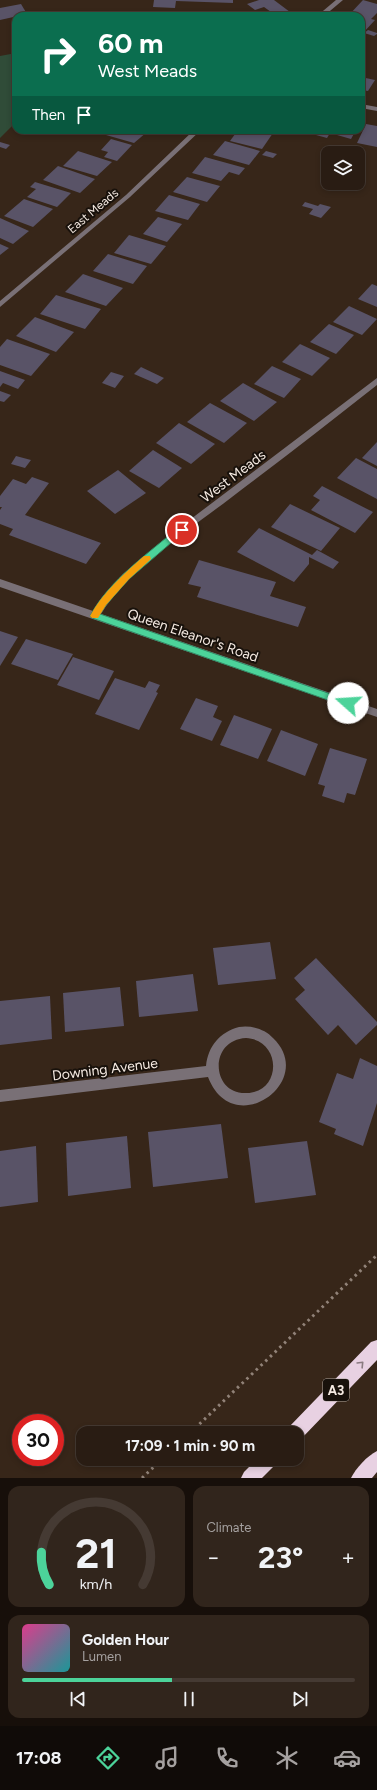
<!DOCTYPE html>
<meta charset="utf-8">
<style>
body{margin:0;font-family:Figtree,sans-serif;background:#31251c;color:#f1f3f6;height:100vh;display:flex;flex-direction:column;font-size:15px;white-space:nowrap}
*{box-sizing:border-box;margin:0}
p{font-size:13px;color:#a5a1a0}
.icon{flex:none;width:22px;height:22px;fill:none;stroke:currentColor;stroke-width:2;stroke-linecap:round;stroke-linejoin:round}
.map{position:relative;height:1478px;overflow:hidden}
.details{display:flex;flex-direction:column;gap:8px;padding:8px;background:#170f0a;flex:1}
.details>*{flex:none}
.banner{position:absolute;left:12px;top:12px;width:353px;height:122px;border-radius:12px;box-shadow:0 2px 6px #0003,0 0 0 1px #453a33;background:#0b6e4f;color:#fff;overflow:hidden}
.buttons{position:absolute;left:321px;top:146px;display:grid;gap:8px}
.buttons a{display:grid;place-items:center;width:44px;height:44px;border-radius:8px;background:#291c13;box-shadow:0 2px 6px #0003,0 0 0 1px #453a33;font-size:20px}
.speed{position:absolute;left:12px;top:1414px;display:flex;gap:8px;font-size:20px;font-weight:700;text-align:center}
.speed>*{display:grid;place-content:center;width:52px;height:52px;border-radius:50%;background:#291c13;box-shadow:0 2px 6px #0003,0 0 0 1px #453a33;line-height:1}
.speed .limit{border:6px solid #d22;background:#fff;color:#111}
.pin{position:absolute;display:grid;place-items:center;width:34px;height:34px;color:#fff;margin:-17px;border:2px solid #fff;border-radius:50%;box-shadow:0 1px 4px #0007}
.me{position:absolute;width:44px;margin:-22px;rotate:289deg;stroke-linejoin:round;filter:drop-shadow(0 0 3px #0008)}
.turn{display:flex;align-items:center;gap:14px;height:84px;padding:0 20px;font-size:18px}
.turn .icon{width:52px;height:52px;stroke-width:2.5}
.turn b{display:block;font-size:28px;line-height:34px}
.then{display:flex;align-items:center;height:38px;padding:0 20px;background:#0003;gap:8px;font-size:15px}
.big{font-size:30px;font-weight:700;line-height:1.1}
.details .tile{flex:1;display:flex;flex-direction:column;justify-content:center;gap:6px;min-width:0;padding:0 14px;border-radius:12px;background:#31251c}
.details .dial{align-items:center;gap:0}
.dial svg{height:104px;overflow:visible;fill:none;stroke:#453a33;stroke-width:7;stroke-linecap:round;text-anchor:middle}
.dial text{fill:#f1f3f6;stroke:none}
.song{display:flex;align-items:center;gap:12px}
.cover{width:48px;height:48px;border-radius:6px;background:linear-gradient(135deg,hsl(330 70% 55%),hsl(180 70% 35%))}
.played{height:4px;border-radius:2px;background:linear-gradient(90deg,#4cd39a 45%,#453a33 45%)}
.keys{display:flex;justify-content:space-around;direction:ltr}
.heat{display:flex;justify-content:space-between;align-items:center;font-size:22px;direction:ltr}
.details .tiles{flex:1;display:grid;gap:8px;grid-template-columns:1fr 1fr}
.tile:last-child{grid-column:span 2}
.trip{position:absolute;left:76px;top:1426px;width:228px;height:40px;border-radius:12px;background:#291c13;box-shadow:0 2px 6px #0003,0 0 0 1px #453a33;font-weight:700;line-height:40px;text-align:center}
.menu{display:flex;height:64px;justify-content:space-around;align-items:center;background:#100b08;color:#a5a1a0}
.menu .icon{width:28px;height:28px}
.menu .selected{color:#4cd39a}
.menu b{font-size:18px;color:#f1f3f6}
.map>svg:first-child{display:block}
.green{fill:#304c38}
.building{fill:#595367}
.lines{fill:none;stroke-linecap:round;stroke-linejoin:round}
.path{stroke:#918278;stroke-width:3;stroke-dasharray:2.5 4;stroke-linecap:butt}
.minor{fill:#797076;fill-rule:evenodd}
.highway{fill:#e8d1e2;fill-rule:evenodd}
.oneway{stroke:#8a7b81}
.route{fill:#4cd39a;stroke:#318964}
.slow{fill:#f59e0b}
.labels{text-anchor:middle;stroke-width:4;stroke-linejoin:round;paint-order:stroke}
.far-street-label{font-size:12px;fill:#f5eae2;stroke:#18110b}
.shield{fill:#18110b;stroke:#b3a9a2;stroke-width:1}
.shield-label{font-size:13px;font-weight:bold;fill:#f5eae2}
.street-label{font-size:14px;fill:#f5eae2;stroke:#18110b}
</style>
<div class="map">
<svg width="377" height="1478" viewBox="0 0 377 1478">
<rect width="100%" height="100%" fill="#372619"/>
<path class="green" d="M 16,53 L 16,122 L 0,138 L 0,56 Z"/>
<g class="building">
<path d="M 154,0 L 233,0 L 233,3 L 176,1 L 175,8 L 153,7 Z"/>
<path d="M 259,0 L 274,0 L 294,15 L 259,16 L 271,12 L 264,7 L 255,10 L 247,4 Z"/>
<path d="M 363,0 L 377,4 L 377,13 L 371,19 L 375,20 L 363,33 L 361,32 L 361,16 L 348,16 Z"/>
<path d="M 21,4 L 27,14 L 0,20 L 0,8 Z"/>
<path d="M 368,30 L 377,33 L 377,34 L 374,36 L 364,33 Z"/>
<path d="M 361,77 L 375,80 L 368,91 L 361,90 Z"/>
<path d="M 366,124 L 377,126 L 377,147 L 357,143 Z"/>
<path d="M 111,130 L 139,130 L 147,132 L 134,143 L 106,135 Z"/>
<path d="M 238,130 L 261,130 L 273,133 L 262,149 L 230,141 Z"/>
<path d="M 319,130 L 356,130 L 351,139 L 330,133 L 327,138 L 316,135 Z"/>
<path d="M 111,139 L 132,145 L 117,161 L 104,157 L 108,152 L 101,150 Z"/>
<path d="M 225,141 L 260,151 L 249,165 L 213,155 Z"/>
<path d="M 0,142 L 10,145 L 6,149 L 0,147 Z"/>
<path d="M 78,151 L 112,162 L 97,176 L 63,166 Z"/>
<path d="M 266,151 L 277,154 L 273,158 L 262,155 Z"/>
<path d="M 205,157 L 245,168 L 239,175 L 229,172 L 221,181 L 192,173 Z"/>
<path d="M 58,166 L 95,179 L 80,193 L 43,180 Z"/>
<path d="M 187,177 L 220,186 L 207,202 L 173,192 Z"/>
<path d="M 35,182 L 71,193 L 57,207 L 27,197 L 36,189 L 30,187 Z"/>
<path d="M 169,195 L 200,204 L 188,220 L 155,211 Z"/>
<path d="M 24,199 L 53,209 L 33,227 L 4,216 Z"/>
<path d="M 305,202 L 318,206 L 320,204 L 331,207 L 321,218 L 309,214 L 313,209 L 302,206 Z"/>
<path d="M 158,217 L 182,224 L 167,242 L 143,234 Z"/>
<path d="M 0,218 L 29,231 L 13,244 L 0,238 Z"/>
<path d="M 129,235 L 166,246 L 151,264 L 114,253 Z"/>
<path d="M 0,244 L 9,248 L 0,255 Z"/>
<path d="M 108,254 L 147,266 L 133,284 L 93,271 Z"/>
<path d="M 83,274 L 123,288 L 106,306 L 65,292 Z"/>
<path d="M 372,284 L 377,286 L 377,307 L 358,299 Z"/>
<path d="M 56,295 L 101,309 L 85,329 L 40,314 Z"/>
<path d="M 349,306 L 377,319 L 362,335 L 333,322 Z"/>
<path d="M 35,317 L 74,332 L 56,352 L 16,336 Z"/>
<path d="M 329,324 L 354,335 L 336,354 L 310,342 Z"/>
<path d="M 7,339 L 50,354 L 31,376 L 0,365 L 0,347 Z"/>
<path d="M 300,344 L 330,358 L 312,376 L 282,362 Z"/>
<path d="M 272,366 L 301,379 L 284,398 L 254,384 Z"/>
<path d="M 141,367 L 164,378 L 157,384 L 134,374 Z"/>
<path d="M 0,371 L 25,380 L 18,389 L 3,383 L 0,387 Z"/>
<path d="M 111,372 L 124,376 L 115,388 L 102,383 Z"/>
<path d="M 243,383 L 277,402 L 254,421 L 220,401 Z"/>
<path d="M 0,391 L 11,395 L 4,402 L 0,401 Z"/>
<path d="M 210,403 L 247,423 L 224,443 L 187,422 Z"/>
<path d="M 179,423 L 215,444 L 191,464 L 156,443 Z"/>
<path d="M 377,442 L 377,466 L 362,458 Z"/>
<path d="M 153,450 L 182,468 L 159,488 L 129,471 Z"/>
<path d="M 16,456 L 31,460 L 25,468 L 11,464 Z"/>
<path d="M 356,458 L 377,469 L 377,499 L 337,478 Z"/>
<path d="M 118,470 L 146,493 L 115,514 L 87,491 Z"/>
<path d="M 32,477 L 49,483 L 25,515 L 101,543 L 86,564 L 9,535 L 13,529 L 0,524 L 0,510 L 2,507 L 0,507 L 0,496 L 13,479 L 26,484 Z"/>
<path d="M 322,486 L 373,512 L 355,533 L 311,510 L 320,500 L 313,496 Z"/>
<path d="M 290,504 L 340,528 L 321,551 L 271,527 Z"/>
<path d="M 259,528 L 312,555 L 317,550 L 339,562 L 333,569 L 309,557 L 309,564 L 294,582 L 237,552 Z"/>
<path d="M 199,560 L 276,582 L 270,596 L 306,607 L 298,627 L 197,597 L 201,587 L 188,584 Z"/>
<path d="M 0,631 L 18,637 L 0,666 Z"/>
<path d="M 26,639 L 73,654 L 58,680 L 11,664 Z"/>
<path d="M 73,657 L 114,671 L 99,700 L 57,685 Z"/>
<path d="M 115,678 L 145,688 L 149,681 L 160,685 L 156,692 L 158,693 L 139,730 L 95,714 Z"/>
<path d="M 196,698 L 218,706 L 213,717 L 222,721 L 212,741 L 180,729 Z"/>
<path d="M 234,715 L 272,729 L 258,759 L 220,745 Z"/>
<path d="M 281,730 L 318,744 L 305,776 L 267,761 Z"/>
<path d="M 330,748 L 367,759 L 355,795 L 347,793 L 344,803 L 322,796 L 325,786 L 318,784 Z"/>
<path d="M 270,942 L 276,979 L 218,985 L 213,948 Z"/>
<path d="M 316,958 L 377,1022 L 377,1025 L 356,1045 L 338,1025 L 328,1035 L 295,999 L 305,990 L 294,978 Z"/>
<path d="M 193,974 L 198,1011 L 139,1017 L 136,981 Z"/>
<path d="M 120,987 L 124,1026 L 65,1032 L 63,993 Z"/>
<path d="M 50,996 L 52,1039 L 0,1045 L 0,1001 Z"/>
<path d="M 360,1058 L 377,1066 L 377,1103 L 363,1146 L 334,1134 L 336,1129 L 319,1122 L 337,1073 L 353,1079 Z"/>
<path d="M 221,1124 L 228,1178 L 153,1187 L 148,1132 Z"/>
<path d="M 127,1136 L 131,1188 L 68,1196 L 66,1143 Z"/>
<path d="M 307,1141 L 316,1195 L 255,1203 L 248,1148 Z"/>
<path d="M 36,1146 L 38,1202 L 0,1207 L 0,1151 Z"/>
</g>
<g class="lines">
<g class="path">
<path d="M 190,1433 L 377,1255"/>
<path d="M 142,1478 L 162,1459"/>
</g>
<g class="minor">
<path d="M 336,0 L 343,0 L 324,16 L 317,16 Z"/>
<path d="M 361,104 L 377,107 L 377,111 L 361,108 Z"/>
<path d="M 194,130 L 201,130 L 130,197 L 0,307 L 0,301 L 126,195 Z"/>
<path d="M 377,378 L 377,385 C 329,423 281,460 232,497 C 190,529 129,569 101,614 L 377,709 L 377,717 L 0,587 L 0,579 L 93,611 L 100,600 L 123,574 L 179,528 Z"/>
<path d="M 239,1027 C 251,1025 265,1029 273,1038 C 318,1081 233,1142 208,1077 L 0,1102 L 0,1090 L 206,1066 C 208,1046 220,1032 239,1027 ZM 246,1038 C 282,1040 282,1092 247,1093 C 211,1095 208,1040 246,1038 Z"/>
</g>
<g class="highway">
<path d="M 377,1340 L 377,1360 L 301,1439 L 297,1441 L 297,1433 L 287,1433 L 289,1427 L 371,1342 Z"/>
<path d="M 377,1451 L 377,1472 L 372,1478 L 351,1478 C 356,1468 367,1456 377,1451 Z"/>
<path d="M 257,1459 L 278,1459 L 275,1465 L 262,1478 L 241,1478 L 244,1472 Z"/>
</g>
</g>
<defs><path id="oneway-chevron" d="M-2-3.5L2.5 0L-2 3.5" fill="none" stroke-width="1.6" stroke-linecap="round" stroke-linejoin="round"/></defs>
<use class="oneway" href="#oneway-chevron" transform="translate(361 1364) rotate(-46)"/>
<path class="route" d="M 179,527 L 185,527 L 186,530 L 129,579 L 106,605 L 100,614 L 351,701 L 352,703 L 351,706 L 348,707 L 92,618 L 90,616 C 110,579 148,554 179,527 Z"/>
<path class="slow" d="M 144,556 L 150,556 L 151,559 L 129,579 L 106,605 L 98,618 L 92,618 L 90,616 C 103,592 124,574 144,556 Z"/>
<g class="labels">
<g class="far-street-label">
<text transform="translate(93 211) rotate(-40)" y="4">East Meads</text>
</g>
<rect class="shield" x="323" y="1379" width="26" height="22" rx="3"/>
<g class="shield-label">
<text x="336" y="1395">A3</text>
</g>
<g class="street-label">
<text transform="translate(233 476) rotate(-37)" y="5">West Meads</text>
<text transform="translate(193 635) rotate(19)" y="5">Queen Eleanor's Road</text>
<text transform="translate(105 1069) rotate(-7)" y="5">Downing Avenue</text>
</g>
</g>
</svg>
<div class="buttons">
<a><svg class="icon" aria-label="layers" viewBox="0 0 24 24"><path d="M12 4l9 5-9 5-9-5zM3 14l9 5 9-5"/></svg></a>
</div>
<div class="speed"><div class="limit">30</div></div>
<div class="pin" style="left:182px;top:530px;background:#d93025"><svg class="icon" aria-label="arrive" viewBox="0 0 24 24"><path d="M6 21V4h12l-3 4 3 4H6"/></svg></div>
<svg class="me" style="left:348px;top:703px" viewBox="-20 -20 40 40"><circle r="19" fill="#fff"/><path d="M0-13L10 11 0 6-10 11z" fill="#4cd39a"/></svg>
<div class="trip">17:09 · 1 min · 90 m</div>
<div class="banner">
<div class="turn"><svg class="icon" aria-label="right" viewBox="0 0 24 24"><path d="M7 20v-9h11M14 6l5 5-5 5"/></svg><div><b>60 m</b>West Meads</div></div>
<div class="then">Then<svg class="icon" aria-label="arrive" viewBox="0 0 24 24"><path d="M6 21V4h12l-3 4 3 4H6"/></svg></div>
</div>
</div>
<section class="details">
<div class="tiles">
<div class="tile dial"><svg viewBox="0 0 100 80">
<path d="M14 69A42 42 0 1 1 86 69"/>
<path d="M14 69A42 42 0 0 1 8 44" stroke="#4cd39a"/>
<text x="50" y="56" font-size="32" font-weight="700">21</text>
<text x="50" y="72" font-size="11">km/h</text>
</svg></div>
<div class="tile"><p>Climate</p>
<div class="heat"><a>−</a><b class="big">23°</b><a>+</a></div>
</div>
<div class="tile">
<div class="song"><i class="cover"></i><div><b>Golden Hour</b><p>Lumen</p></div></div>
<div class="played"></div>
<div class="keys"><svg class="icon" aria-label="previous" viewBox="0 0 24 24"><path d="M18 5L8 12l10 7zM5 5v14"/></svg><svg class="icon" aria-label="pause" viewBox="0 0 24 24"><path d="M8 5v14M16 5v14"/></svg><svg class="icon" aria-label="next" viewBox="0 0 24 24"><path d="M6 5l10 7-10 7zM19 5v14"/></svg></div>
</div>
</div>
</section>
<nav class="menu">
<b>17:08</b>
<svg class="icon selected" aria-label="directions" viewBox="0 0 24 24"><path d="M12 3l9 9-9 9-9-9zM9 14v-3h6M13 9l2 2-2 2"/></svg>
<svg class="icon" aria-label="music" viewBox="0 0 24 24"><path d="M9 18V5l10-2v13"/><circle cx="6" cy="18" r="3"/><circle cx="16" cy="16" r="3"/></svg>
<svg class="icon" aria-label="phone" viewBox="0 0 24 24"><path d="M5 4h4l2 5-3 2q2 4 5 5l2-3 5 2v4C11 20 4 13 5 4z"/></svg>
<svg class="icon" aria-label="climate" viewBox="0 0 24 24"><path d="M12 3v18M4 7l16 10M4 17L20 7"/></svg>
<svg class="icon" aria-label="car" viewBox="0 0 24 24"><path d="M5 17H2v-5l4-1 3-4h7l3 4 3 1v5h-3M9 17h6M6 11h13"/><circle cx="7" cy="17" r="2"/><circle cx="17" cy="17" r="2"/></svg>
</nav>
